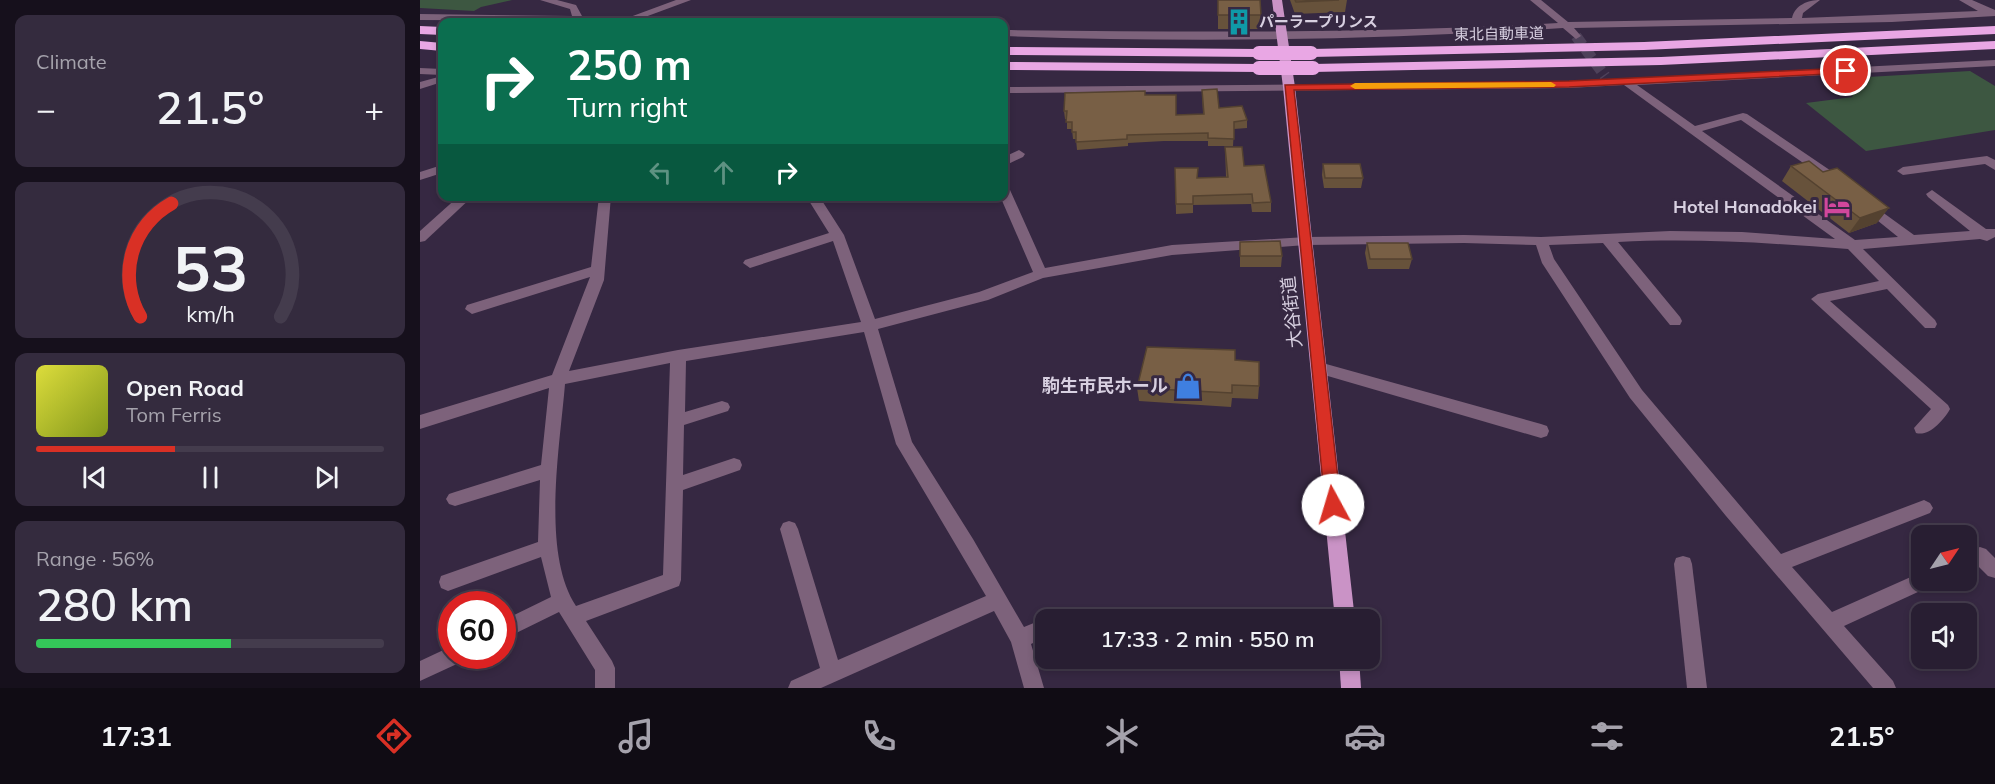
<!DOCTYPE html>
<meta charset="utf-8">
<style>
body{margin:0;font-family:Mulish,"Noto Sans JP",sans-serif;background:#342b3e;color:#f1f3f6;height:100vh;display:flex;flex-direction:column;font-size:22px;white-space:nowrap}
*{box-sizing:border-box;margin:0}
p{font-size:20px;color:#a5a2ac}
.icon{flex:none;width:33px;height:33px;fill:none;stroke:currentColor;stroke-width:2;stroke-linecap:round;stroke-linejoin:round}
.map{position:relative;flex:1;overflow:hidden}
.drawer{display:flex;flex-direction:column;gap:15px;padding:15px;background:#16101c;width:420px}
.drawer>*{flex:none}
.top-card{position:absolute;left:18px;top:18px;width:570px;height:183px;border-radius:12px;box-shadow:0 3px 9px #0003,0 0 0 2px #443c4d;background:#0b6e4f;color:#fff;overflow:hidden}
.needle{width:39px;rotate:55deg}
.tools{position:absolute;left:1491px;top:525px;display:grid;gap:12px}
.tools a{display:grid;place-items:center;width:66px;height:66px;border-radius:12px;background:#281e32;box-shadow:0 3px 9px #0003,0 0 0 2px #443c4d;font-size:30px}
.speed{position:absolute;left:18px;top:591px;display:flex;gap:12px;font-size:30px;font-weight:700;text-align:center}
.speed>*{display:grid;place-content:center;width:78px;height:78px;border-radius:50%;background:#281e32;box-shadow:0 3px 9px #0003,0 0 0 2px #443c4d;line-height:1}
.speed .limit{border:9px solid #d22;background:#fff;color:#111}
.pin{position:absolute;display:grid;place-items:center;width:51px;height:51px;color:#fff;margin:-26px;border:3px solid #fff;border-radius:50%;box-shadow:0 2px 6px #0007}
.me{position:absolute;width:66px;margin:-33px;rotate:354deg;stroke-linejoin:round;filter:drop-shadow(0 0 4px #0008)}
.turn{display:flex;align-items:center;gap:21px;height:126px;padding:0 30px;font-size:27px}
.turn .icon{width:78px;height:78px;stroke-width:2.5}
.turn b{display:block;font-size:42px;line-height:51px}
.lanes{display:flex;align-items:center;height:57px;padding:0 30px;background:#0003;justify-content:center;gap:30px;direction:ltr}
.lanes .off{opacity:.35}
.big{font-size:45px;font-weight:600;line-height:1.1}
.drawer .tile{flex:1;display:flex;flex-direction:column;justify-content:center;gap:9px;min-width:0;padding:0 21px;border-radius:12px;background:#342b3e}
.drawer .dial{align-items:center;gap:0}
.dial svg{height:156px;overflow:visible;fill:none;stroke:#443c4d;stroke-width:7;stroke-linecap:round;text-anchor:middle}
.dial text{fill:#f1f3f6;stroke:none}
.song{display:flex;align-items:center;gap:18px}
.cover{width:72px;height:72px;border-radius:9px;background:linear-gradient(135deg,hsl(60 70% 55%),hsl(70 70% 35%))}
.played{height:6px;border-radius:3px;background:linear-gradient(90deg,#d93025 40%,#443c4d 40%)}
.keys{display:flex;justify-content:space-around;direction:ltr}
.heat{display:flex;justify-content:space-between;align-items:center;font-size:33px;direction:ltr}
.charge{height:9px;border-radius:4px;background:linear-gradient(90deg,#34c759 56%,#443c4d 0)}
.trip{position:absolute;left:615px;top:609px;width:345px;height:60px;border-radius:12px;background:#281e32;box-shadow:0 3px 9px #0003,0 0 0 2px #443c4d;font-weight:600;line-height:60px;text-align:center}
.tab-bar{display:flex;height:96px;justify-content:space-around;align-items:center;background:#100c14;color:#a5a2ac}
.tab-bar .icon{width:42px;height:42px}
.tab-bar .selected{color:#d93025}
.tab-bar b{font-size:27px;color:#f1f3f6}
main{display:flex;flex:1;min-height:0}
.map>svg:first-child{display:block}
.green{fill:#3d5741}
.lines{fill:none;stroke-linecap:round;stroke-linejoin:round}
.minor-tunnel{stroke:#4e415a;stroke-width:11;stroke-dasharray:11 5;stroke-linecap:butt}
.minor{fill:#7d627b;fill-rule:evenodd}
.major{fill:#ca93c6;fill-rule:evenodd}
.highway{fill:#e9a7e4;fill-rule:evenodd}
.highway-bridge{stroke:#e9a7e4;stroke-width:14}
.wall{fill:#67523b}
.shaded-wall{fill:#544230}
.building{fill:#785f45;stroke:#544230;stroke-width:1.5}
.route{fill:#d93025;stroke:#8d1f18;stroke-width:1.5}
.slow{fill:#f59e0b}
.labels{text-anchor:middle;stroke-width:6;stroke-linejoin:round;paint-order:stroke}
.far-poi-label{font-size:15px;font-weight:bold;fill:#d8d0e1;stroke:#362842;text-anchor:start}
.far-street-label{font-size:15px;fill:#d8d0e1;stroke:#362842}
.poi-label{font-size:18px;font-weight:bold;fill:#d8d0e1;stroke:#362842;text-anchor:end}
.street-label{font-size:18px;fill:#d8d0e1;stroke:#362842}
</style>
<main>
<section class="drawer">
<div class="tile"><p>Climate</p>
<div class="heat"><a>−</a><b class="big">21.5°</b><a>+</a></div>
</div>
<div class="tile dial"><svg viewBox="0 0 100 80">
<path d="M14 69A42 42 0 1 1 86 69"/>
<path d="M14 69A42 42 0 0 1 30 11" stroke="#d93025"/>
<text x="50" y="56" font-size="32" font-weight="700">53</text>
<text x="50" y="72" font-size="11">km/h</text>
</svg></div>
<div class="tile">
<div class="song"><i class="cover"></i><div><b>Open Road</b><p>Tom Ferris</p></div></div>
<div class="played"></div>
<div class="keys"><svg class="icon" aria-label="previous" viewBox="0 0 24 24"><path d="M18 5L8 12l10 7zM5 5v14"/></svg><svg class="icon" aria-label="pause" viewBox="0 0 24 24"><path d="M8 5v14M16 5v14"/></svg><svg class="icon" aria-label="next" viewBox="0 0 24 24"><path d="M6 5l10 7-10 7zM19 5v14"/></svg></div>
</div>
<div class="tile"><p>Range · 56%</p><b class="big">280 km</b><div class="charge"></div></div>
</section>
<div class="map">
<svg width="1575" height="688" viewBox="0 0 1575 688">
<rect width="100%" height="100%" fill="#362842"/>
<g class="green">
<path d="M 0,0 L 92,0 L 61,7 L 54,11 L 0,8 Z"/>
<path d="M 1550,71 L 1575,86 L 1575,130 L 1446,151 L 1386,103 L 1433,97 L 1414,79 Z"/>
</g>
<g class="lines">
<path class="minor-tunnel" d="M 1156,36 L 1185,76"/>
<g class="minor">
<path d="M 120,0 L 137,0 L 156,5 L 162,16 L 210,17 L 256,0 L 271,0 L 225,17 L 365,19 L 370,22 L 0,20 L 0,14 L 152,16 L 150,9 Z"/>
<path d="M 1110,0 L 1121,0 L 1148,22 L 1372,18 C 1375,5 1388,0 1400,0 L 1383,13 L 1382,18 L 1558,11 L 1539,0 L 1552,0 L 1575,10 L 1575,16 L 1472,22 L 1154,28 L 1161,36 L 1156,39 L 1143,28 C 957,40 770,43 584,36 L 584,30 C 769,32 953,34 1138,23 Z"/>
<path d="M 1575,60 L 1575,66 L 1217,85 L 1275,126 L 1323,113 L 1327,114 L 1423,179 L 1425,182 L 1423,185 L 1415,185 L 1321,120 L 1282,131 L 1435,240 L 1478,237 L 1442,208 L 1441,205 L 1442,202 L 1447,201 L 1494,235 L 1550,231 L 1508,197 L 1506,194 L 1512,190 L 1566,229 L 1575,229 L 1575,237 L 1567,241 L 1560,239 L 1443,249 L 1515,320 L 1517,324 L 1515,328 L 1505,328 L 1467,289 L 1410,301 L 1528,405 L 1530,409 C 1524,420 1509,437 1496,433 L 1494,428 L 1511,409 L 1391,299 L 1398,294 L 1459,281 L 1428,249 C 1351,243 1275,238 1198,242 L 1260,317 L 1262,321 L 1260,325 L 1250,325 L 1183,243 L 1129,245 L 1134,259 L 1222,390 L 1361,554 L 1504,500 L 1510,503 L 1513,508 L 1510,513 L 1372,567 L 1412,612 L 1502,572 L 1502,580 L 1513,580 L 1511,586 L 1424,626 L 1473,681 L 1476,688 L 1453,688 L 1306,516 L 1210,398 L 1122,263 L 1116,245 L 1044,243 L 886,245 L 752,255 L 623,278 L 568,300 L 458,329 L 492,442 L 553,539 L 604,627 L 626,618 L 630,620 L 626,620 L 626,637 L 611,644 L 624,688 L 604,688 L 591,642 L 574,611 L 401,688 L 368,688 L 371,681 L 400,668 L 360,529 L 363,523 L 369,521 L 375,523 L 378,529 L 418,660 L 566,596 L 476,444 L 444,332 L 266,361 L 265,412 L 302,401 L 308,403 L 310,407 L 308,411 L 264,425 L 263,475 L 314,458 L 320,460 L 322,465 L 320,470 L 263,490 L 261,580 L 259,586 L 166,621 L 192,661 L 195,668 L 195,688 L 175,688 L 175,670 L 139,612 L 82,640 L 82,621 L 131,597 L 121,557 L 28,591 L 21,588 L 19,582 L 21,576 L 118,542 L 120,480 L 35,506 L 29,504 L 26,499 L 29,494 L 35,492 L 121,465 L 129,388 L 0,429 L 0,415 L 132,375 L 170,277 L 52,314 L 45,309 L 47,305 L 171,267 L 179,196 L 191,196 L 184,280 L 149,371 L 258,350 L 441,322 L 413,241 L 330,268 L 323,263 L 325,260 L 409,233 L 386,196 L 399,196 L 424,235 L 455,319 L 559,292 L 613,272 L 580,196 L 584,196 L 584,186 L 590,190 L 625,268 L 752,245 L 886,237 L 1044,235 L 1121,237 L 1250,231 L 1322,232 L 1415,239 L 1204,85 L 1149,88 L 584,93 L 584,87 L 1149,82 ZM 250,363 L 243,575 L 156,606 C 121,553 140,446 145,384 Z"/>
<path d="M 0,68 L 22,69 L 22,75 L 0,74 Z"/>
<path d="M 22,76 L 22,82 L 0,89 L 0,82 Z"/>
<path d="M 599,150 L 605,154 L 603,157 L 584,166 L 584,157 Z"/>
<path d="M 1567,156 L 1575,160 L 1575,170 L 1565,164 L 1483,175 L 1477,171 L 1483,167 Z"/>
<path d="M 22,165 L 22,173 L 0,180 L 0,172 Z"/>
<path d="M 39,196 L 53,196 L 5,241 L 0,242 L 0,231 Z"/>
<path d="M 899,362 L 1121,424 L 1127,426 L 1129,431 L 1127,436 L 1121,438 L 894,372 L 891,368 L 894,364 Z"/>
<path d="M 1560,547 L 1566,549 L 1575,558 L 1575,578 L 1568,576 L 1557,565 L 1546,569 L 1546,552 Z"/>
<path d="M 1263,556 L 1270,558 L 1272,564 L 1287,688 L 1267,688 L 1254,564 L 1256,558 Z"/>
<path d="M 32,646 L 32,656 L 42,656 L 39,663 L 0,681 L 0,661 Z"/>
</g>
<g class="major">
<path d="M 852,0 L 862,0 L 875,87 L 935,620 L 915,620 L 863,87 Z"/>
<path d="M 919,658 L 939,658 L 941,688 L 921,688 Z"/>
</g>
<g class="highway">
<path d="M 0,26 L 22,27 L 22,35 L 0,34 Z"/>
<path d="M 1575,26 L 1575,34 L 1224,50 L 891,57 L 885,53 L 891,49 L 1224,42 Z"/>
<path d="M 0,41 L 22,43 L 22,51 L 0,49 Z"/>
<path d="M 1575,41 L 1575,49 L 1241,65 L 893,72 L 887,68 L 893,64 L 1241,57 Z"/>
<path d="M 584,47 L 839,49 L 845,53 L 839,57 L 584,55 Z"/>
<path d="M 584,62 L 839,64 L 845,68 L 839,72 L 584,70 Z"/>
</g>
<g class="highway-bridge">
<path d="M 839,53 L 891,53"/>
<path d="M 839,68 L 893,68"/>
</g>
</g>
<g class="wall">
<path d="M 798,0 L 841,15 L 840,29 L 798,29 Z"/>
<path d="M 870,0 L 927,0 L 925,12 L 875,14 Z"/>
<path d="M 782,90 L 799,108 L 827,120 L 827,128 L 814,129 L 813,146 L 788,146 L 788,141 L 744,141 L 708,143 L 708,146 L 657,150 L 656,139 L 653,139 L 652,129 L 647,129 L 647,119 L 645,119 L 644,111 L 725,95 L 756,115 L 783,114 Z"/>
<path d="M 805,147 L 824,166 L 851,202 L 851,212 L 832,212 L 831,204 L 773,205 L 773,213 L 756,214 L 755,168 L 778,178 L 806,177 Z"/>
<path d="M 903,164 L 943,178 L 941,188 L 904,188 L 902,175 Z"/>
<path d="M 1371,166 L 1457,223 L 1429,233 L 1362,181 Z"/>
<path d="M 820,242 L 862,256 L 861,267 L 820,267 Z"/>
<path d="M 947,243 L 992,259 L 989,269 L 948,269 L 945,253 Z"/>
<path d="M 815,360 L 839,386 L 838,399 L 812,398 L 811,407 L 719,401 L 717,388 Z"/>
</g>
<path class="shaded-wall" d="M 1469,208 L 1457,223 L 1429,233 L 1440,218 Z"/>
<g class="building">
<path d="M 798,0 L 840,0 L 841,15 L 798,15 Z"/>
<path d="M 875,0 L 919,0 L 876,2 Z"/>
<path d="M 797,89 L 799,108 L 822,106 L 827,120 L 814,122 L 814,139 L 788,138 L 788,133 L 744,134 L 707,135 L 707,139 L 656,142 L 656,132 L 652,132 L 652,122 L 646,122 L 647,111 L 644,111 L 645,93 L 725,91 L 725,95 L 756,95 L 756,115 L 784,114 L 782,90 Z"/>
<path d="M 805,147 L 822,147 L 824,166 L 844,165 L 851,202 L 833,203 L 832,194 L 773,196 L 773,204 L 756,204 L 755,168 L 778,168 L 777,178 L 808,177 Z"/>
<path d="M 1389,161 L 1403,172 L 1417,168 L 1469,208 L 1440,218 L 1371,166 Z"/>
<path d="M 903,164 L 940,164 L 943,178 L 905,178 Z"/>
<path d="M 860,241 L 862,256 L 820,256 L 820,242 Z"/>
<path d="M 947,243 L 988,243 L 992,259 L 950,259 Z"/>
<path d="M 727,347 L 815,350 L 815,360 L 839,362 L 839,386 L 812,385 L 812,393 L 717,388 Z"/>
</g>
<path class="route" d="M 1426,68 L 1431,71 L 1429,73 L 1149,87 L 874,90 L 921,505 L 919,510 L 913,512 L 907,510 L 905,505 L 865,85 L 1149,81 Z"/>
<path class="slow" d="M 1131,82 L 1136,85 L 1134,87 L 935,89 L 930,86 L 935,83 Z"/>
<defs>
<g id="building-bare" transform="scale(2.07)"><path d="M-4-6H4V6H1V3H-1V6H-4ZM-2.5-4.3h1.7v1.8h-1.7ZM.8-4.3h1.7v1.8H.8ZM-2.5-1h1.7V.8h-1.7ZM.8-1h1.7V.8H.8Z" fill="#0f9aa8" stroke="#362842" stroke-width="2.5" paint-order="stroke"/></g>
<g id="hotel-bare" transform="scale(2.07)"><path d="M-6-4.5h1.5V1H6V5H4.5V3h-9V5H-6ZM-4 0a1.8 1.8 0 1 1 3.6 0ZM.5 0V-2.5h3Q6-2.5 6 0Z" fill="#d1479c" stroke="#362842" stroke-width="2.5" paint-order="stroke"/></g>
<g id="shop-bare" transform="scale(2.07)"><path d="M-5-2.5h2.3a2.7 3.5 0 0 1 5.4 0H5L5.5 6h-11ZM-1.5-2.5h3a1.5 2.3 0 0 0-3 0Z" fill="#3f7fe0" stroke="#362842" stroke-width="2.5" paint-order="stroke"/></g>
</defs>
<g fill-rule="evenodd">
<use href="#building-bare" x="819" y="22"/>
<use href="#hotel-bare" x="1417" y="207"/>
<use href="#shop-bare" x="768" y="386"/>
</g>
<g class="labels">
<g class="far-poi-label">
<text x="839" y="27">パーラープリンス</text>
</g>
<g class="far-street-label">
<text transform="translate(1079 34) rotate(-1)" y="5">東北自動車道</text>
</g>
<g class="poi-label">
<text x="1397" y="213">Hotel Hanadokei</text>
<text x="748" y="392">駒生市民ホール</text>
</g>
<g class="street-label">
<text transform="translate(872 312) rotate(-96)" y="6">大谷街道</text>
</g>
</g>
</svg>
<div class="tools">
<a><svg class="needle" viewBox="-14 -14 28 28"><path d="M0-13l5 13h-10z" fill="#e53935"/><path d="M0 13l5-13h-10z" fill="#a5a2ac"/></svg></a>
<a><svg class="icon" aria-label="sound" viewBox="0 0 24 24"><path d="M4 9h4l5-4v14l-5-4H4zM17 9q2 3 0 6"/></svg></a>
</div>
<div class="speed"><div class="limit">60</div></div>
<div class="pin" style="left:1426px;top:71px;background:#d93025"><svg class="icon" aria-label="arrive" viewBox="0 0 24 24"><path d="M6 21V4h12l-3 4 3 4H6"/></svg></div>
<svg class="me" style="left:913px;top:505px" viewBox="-20 -20 40 40"><circle r="19" fill="#fff"/><path d="M0-13L10 11 0 6-10 11z" fill="#d93025"/></svg>
<div class="trip">17:33 · 2 min · 550 m</div>
<div class="top-card">
<div class="turn"><svg class="icon" aria-label="right" viewBox="0 0 24 24"><path d="M7 20v-9h11M14 6l5 5-5 5"/></svg><div><b>250 m</b>Turn right</div></div>
<div class="lanes"><svg class="icon off" aria-label="left" viewBox="0 0 24 24"><path d="M17 20v-9H6M10 6l-5 5 5 5"/></svg><svg class="icon off" aria-label="ahead" viewBox="0 0 24 24"><path d="M12 20V5M6 11l6-6 6 6"/></svg><svg class="icon" aria-label="right" viewBox="0 0 24 24"><path d="M7 20v-9h11M14 6l5 5-5 5"/></svg></div>
</div>
</div>
</main>
<nav class="tab-bar">
<b>17:31</b>
<svg class="icon selected" aria-label="directions" viewBox="0 0 24 24"><path d="M12 3l9 9-9 9-9-9zM9 14v-3h6M13 9l2 2-2 2"/></svg>
<svg class="icon" aria-label="music" viewBox="0 0 24 24"><path d="M9 18V5l10-2v13"/><circle cx="6" cy="18" r="3"/><circle cx="16" cy="16" r="3"/></svg>
<svg class="icon" aria-label="phone" viewBox="0 0 24 24"><path d="M5 4h4l2 5-3 2q2 4 5 5l2-3 5 2v4C11 20 4 13 5 4z"/></svg>
<svg class="icon" aria-label="climate" viewBox="0 0 24 24"><path d="M12 3v18M4 7l16 10M4 17L20 7"/></svg>
<svg class="icon" aria-label="car" viewBox="0 0 24 24"><path d="M5 17H2v-5l4-1 3-4h7l3 4 3 1v5h-3M9 17h6M6 11h13"/><circle cx="7" cy="17" r="2"/><circle cx="17" cy="17" r="2"/></svg>
<svg class="icon" aria-label="filters" viewBox="0 0 24 24"><path d="M4 7h16M4 17h16"/><circle cx="9" cy="7" r="2"/><circle cx="15" cy="17" r="2"/></svg>
<b>21.5°</b>
</nav>
